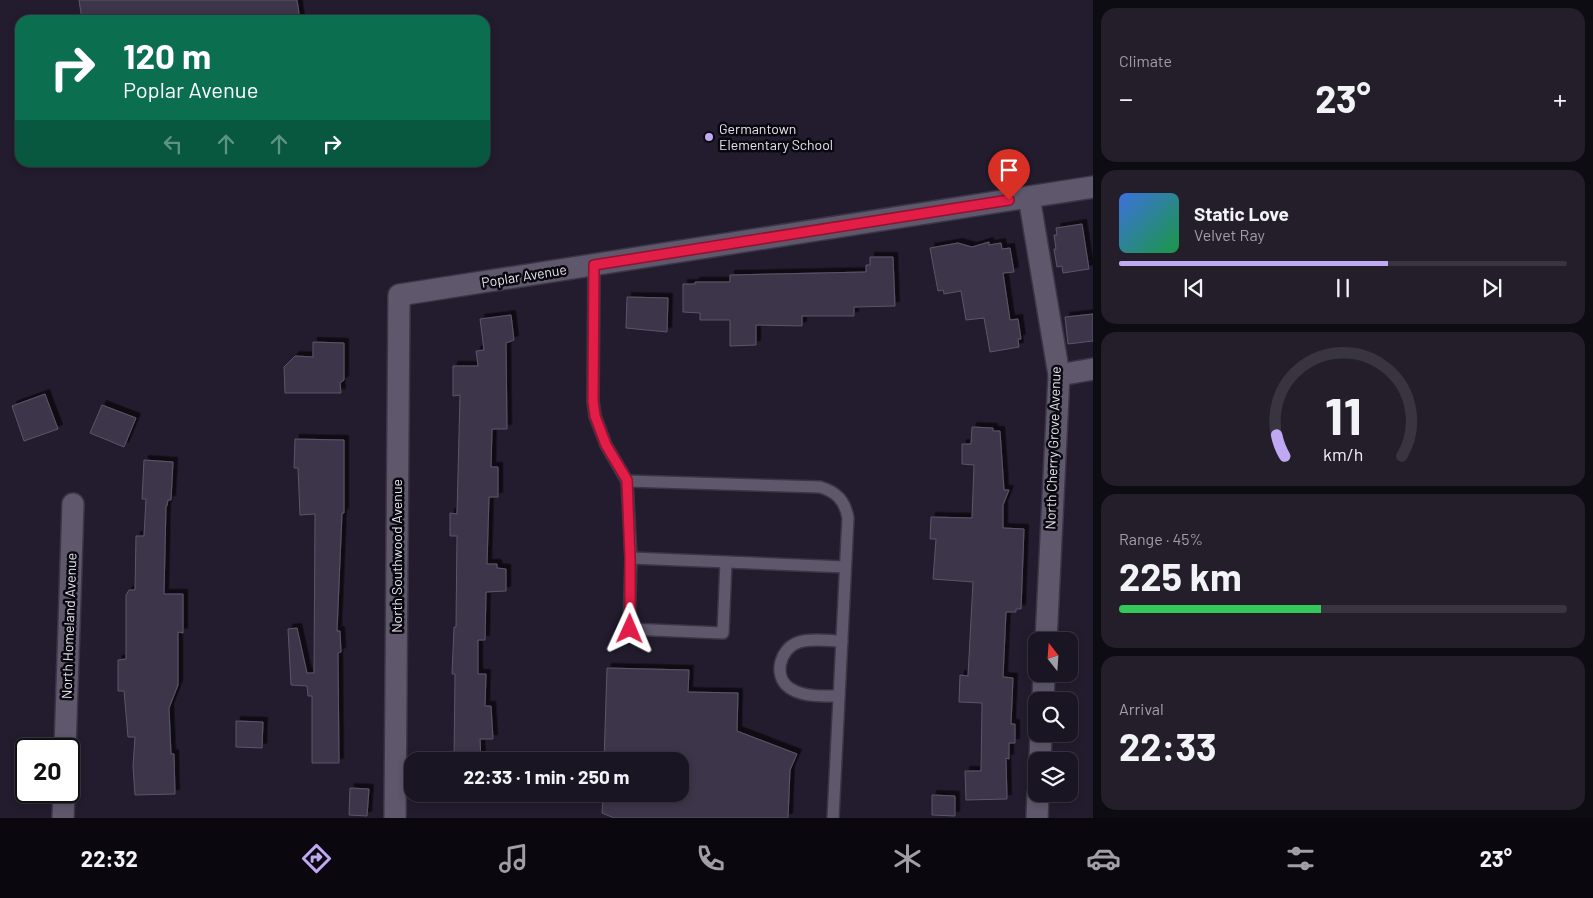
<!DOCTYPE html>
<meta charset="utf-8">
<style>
body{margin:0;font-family:Barlow,sans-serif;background:#231e2a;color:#f1f3f6;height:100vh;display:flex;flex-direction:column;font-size:19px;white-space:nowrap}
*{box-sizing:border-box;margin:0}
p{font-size:16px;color:#9f9fa5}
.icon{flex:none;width:28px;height:28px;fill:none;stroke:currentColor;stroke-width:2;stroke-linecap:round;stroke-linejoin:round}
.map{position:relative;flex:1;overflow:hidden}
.details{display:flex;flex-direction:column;gap:8px;padding:8px;background:#0e0c13;width:500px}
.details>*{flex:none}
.hud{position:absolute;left:15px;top:15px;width:475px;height:152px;border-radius:15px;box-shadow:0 2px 8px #0003,0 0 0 1px #383440;background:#0b6e4f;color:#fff;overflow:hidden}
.needle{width:32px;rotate:343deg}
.tools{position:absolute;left:1028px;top:632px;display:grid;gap:10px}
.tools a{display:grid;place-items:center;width:50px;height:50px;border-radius:10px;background:#1a1522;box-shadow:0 2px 8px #0003,0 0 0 1px #383440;font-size:25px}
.speed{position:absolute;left:15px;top:738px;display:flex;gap:10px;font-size:25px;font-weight:700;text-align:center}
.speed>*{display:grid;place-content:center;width:65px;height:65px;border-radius:50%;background:#1a1522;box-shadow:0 2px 8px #0003,0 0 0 1px #383440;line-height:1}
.speed .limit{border:2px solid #111;border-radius:8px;background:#fff;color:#111}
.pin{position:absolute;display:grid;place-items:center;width:42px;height:42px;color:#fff;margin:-51px -21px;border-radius:50% 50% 50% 0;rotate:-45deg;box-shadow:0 0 5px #0007}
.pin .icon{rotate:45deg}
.me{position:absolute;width:55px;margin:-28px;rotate:1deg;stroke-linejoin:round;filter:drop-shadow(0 0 4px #0008)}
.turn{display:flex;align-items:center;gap:18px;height:105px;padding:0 25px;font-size:22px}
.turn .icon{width:65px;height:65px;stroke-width:2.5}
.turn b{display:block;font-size:35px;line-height:42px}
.lanes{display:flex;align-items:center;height:48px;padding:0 25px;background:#0003;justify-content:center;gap:25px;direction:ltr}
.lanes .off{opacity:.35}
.big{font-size:38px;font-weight:700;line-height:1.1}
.details .widget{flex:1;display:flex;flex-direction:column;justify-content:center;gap:8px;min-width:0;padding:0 18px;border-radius:15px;background:#231e2a}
.details .dial{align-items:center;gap:0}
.dial svg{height:130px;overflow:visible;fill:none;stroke:#383440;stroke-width:7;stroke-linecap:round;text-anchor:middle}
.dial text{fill:#f1f3f6;stroke:none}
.song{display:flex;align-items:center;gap:15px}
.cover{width:60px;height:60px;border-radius:8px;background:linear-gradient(135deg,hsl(220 70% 55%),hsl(140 70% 35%))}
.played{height:5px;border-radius:2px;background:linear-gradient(90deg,#c1a8f3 60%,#383440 60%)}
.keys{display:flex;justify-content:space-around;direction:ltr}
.heat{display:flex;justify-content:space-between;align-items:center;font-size:28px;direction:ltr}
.charge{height:8px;border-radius:4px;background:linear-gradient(90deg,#34c759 45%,#383440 0)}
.trip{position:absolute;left:404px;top:752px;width:285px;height:50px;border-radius:15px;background:#1a1522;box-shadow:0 2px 8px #0003,0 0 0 1px #383440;font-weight:700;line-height:50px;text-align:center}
.tab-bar{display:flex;height:80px;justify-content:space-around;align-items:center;background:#0a080e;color:#9f9fa5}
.tab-bar .icon{width:35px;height:35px}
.tab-bar .selected{color:#c1a8f3}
.tab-bar b{font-size:22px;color:#f1f3f6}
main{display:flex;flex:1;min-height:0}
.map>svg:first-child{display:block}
.building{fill:#3c364a;stroke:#5c556a;filter:url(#shadow)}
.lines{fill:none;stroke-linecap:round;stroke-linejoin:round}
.lane-casing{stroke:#3b3645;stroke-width:14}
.street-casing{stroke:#3b3645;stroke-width:24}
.lane{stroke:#5f586d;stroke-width:11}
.street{stroke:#5f586d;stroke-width:21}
.route-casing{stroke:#92132f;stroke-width:12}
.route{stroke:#e11d48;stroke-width:9}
.poi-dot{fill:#c1a8f3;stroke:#0a080f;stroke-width:2}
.labels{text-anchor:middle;stroke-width:5;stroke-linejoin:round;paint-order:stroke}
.poi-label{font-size:14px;fill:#e5e1ee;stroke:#0a080f;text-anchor:start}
.street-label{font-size:14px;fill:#e5e1ee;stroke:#0a080f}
</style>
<main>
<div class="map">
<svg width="1093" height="818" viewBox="0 0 1093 818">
<defs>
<filter id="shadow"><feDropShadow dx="4.5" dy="-4.5" stdDeviation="0" flood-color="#0009"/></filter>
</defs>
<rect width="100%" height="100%" fill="#221c2e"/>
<g class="building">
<path d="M 79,0 L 297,0 L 300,20 L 82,20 Z"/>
<path d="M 1082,224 L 1089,269 L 1063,273 L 1062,266 L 1057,267 L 1054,249 L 1056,249 L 1054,235 L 1057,235 L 1056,228 Z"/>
<path d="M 989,242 L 989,245 L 1001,243 L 1002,249 L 1010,248 L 1014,272 L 1003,273 L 1010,320 L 1018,319 L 1021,339 L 1018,339 L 1019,347 L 990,352 L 984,318 L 966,320 L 961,291 L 944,294 L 943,290 L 938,291 L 930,248 L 958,243 L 972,247 Z"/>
<path d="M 870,257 L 893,257 L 895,306 L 854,307 L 854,316 L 802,316 L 802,326 L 756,325 L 756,345 L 730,346 L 730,320 L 700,320 L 700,313 L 683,312 L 683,284 L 695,284 L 695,282 L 730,282 L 730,275 L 866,272 L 866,265 L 870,265 Z"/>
<path d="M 627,297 L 668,298 L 667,332 L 626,328 Z"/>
<path d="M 1093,314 L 1093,341 L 1068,344 L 1065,317 Z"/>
<path d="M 511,315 L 514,340 L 506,343 L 507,429 L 492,429 L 491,467 L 498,467 L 498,497 L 489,497 L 487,564 L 497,564 L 497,568 L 506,569 L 506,591 L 486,592 L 485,640 L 478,640 L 478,674 L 486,674 L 485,706 L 491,706 L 493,739 L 480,739 L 481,761 L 454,761 L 455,674 L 452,674 L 454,627 L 456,627 L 457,536 L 450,536 L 450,513 L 457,514 L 460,395 L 453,396 L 453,366 L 478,366 L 476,351 L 484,350 L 480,319 Z"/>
<path d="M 313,342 L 344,343 L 344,380 L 340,383 L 341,393 L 285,393 L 284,367 L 295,356 L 313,357 Z"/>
<path d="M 45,394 L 58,429 L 24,441 L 12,406 Z"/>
<path d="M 102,405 L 136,418 L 124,447 L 90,433 Z"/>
<path d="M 972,427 L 993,428 L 993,431 L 1000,431 L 1004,490 L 1009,490 L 1003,505 L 1003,528 L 1024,529 L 1021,609 L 1016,609 L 1016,612 L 1006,612 L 1003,677 L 1013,678 L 1011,724 L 1015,724 L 1015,743 L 1009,743 L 1009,759 L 1006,758 L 1007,799 L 966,800 L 965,771 L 981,771 L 982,703 L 959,702 L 960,675 L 968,676 L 973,582 L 933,579 L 936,539 L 930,539 L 931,517 L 972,518 L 974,465 L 962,464 L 962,444 L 971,444 Z"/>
<path d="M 295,439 L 344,440 L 344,513 L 342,513 L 337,631 L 340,631 L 341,652 L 338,653 L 339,763 L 312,763 L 312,696 L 308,696 L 307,686 L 291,685 L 288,629 L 297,628 L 307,673 L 314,673 L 315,514 L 300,515 L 298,468 L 294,468 Z"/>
<path d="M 144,460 L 173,462 L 171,500 L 168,500 L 167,506 L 166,506 L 164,594 L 183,594 L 183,633 L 178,632 L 178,685 L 169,708 L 171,754 L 174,754 L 175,794 L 135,795 L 133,766 L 135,737 L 128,737 L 124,691 L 118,691 L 118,660 L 126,659 L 126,595 L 129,590 L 135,590 L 136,536 L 144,536 L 146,499 L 142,499 Z"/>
<path d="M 607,668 L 689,670 L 688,692 L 738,693 L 737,731 L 797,754 L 790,770 L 788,818 L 614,818 L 602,813 L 603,794 L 680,794 L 680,761 L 604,761 Z"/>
<path d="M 236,721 L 263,722 L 262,748 L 236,747 Z"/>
<path d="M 350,788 L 369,789 L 367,816 L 349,815 Z"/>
<path d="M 932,795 L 955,796 L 955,816 L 932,815 Z"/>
</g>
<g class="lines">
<g class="lane-casing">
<g id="lane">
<path d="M 594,265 L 593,401 L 595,416 L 606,445 L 627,481 L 631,558 L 629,629 L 723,633 L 726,562"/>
<path d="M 627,481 L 820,487 C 837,492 845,501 848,518 L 833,818"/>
<path d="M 631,558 L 845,567"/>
<path d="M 839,696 C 824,696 806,697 793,690 C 772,680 778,649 799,642 C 812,638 829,641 842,641"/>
</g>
</g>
<g class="street-casing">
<g id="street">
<path d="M 1029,197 L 1059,375 L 1046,641"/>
<path d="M 1059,375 L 1093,369"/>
<path d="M 1043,701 L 1044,674"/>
<path d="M 65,749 L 73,504"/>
<path d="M 1040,761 L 1041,734"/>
<path d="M 63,818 L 64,791"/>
<path d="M 395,818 L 399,295 L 1093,187"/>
<path d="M 1037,818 L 1038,794"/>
</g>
</g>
<use href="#lane" class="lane"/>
<use href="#street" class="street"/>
</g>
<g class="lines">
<g class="route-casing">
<path id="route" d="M 630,629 L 630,558 L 627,480 L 606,445 L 595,416 L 593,401 L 594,265 L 1009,200"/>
</g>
<use href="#route" class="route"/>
</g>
<circle class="poi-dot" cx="709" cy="137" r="5"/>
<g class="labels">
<g class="poi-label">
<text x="719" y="134">Germantown<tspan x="719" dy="16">Elementary School</tspan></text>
</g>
<g class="street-label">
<text transform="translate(524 276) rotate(-9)" y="5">Poplar Avenue</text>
<text transform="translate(1053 448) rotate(-88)" y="5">North Cherry Grove Avenue</text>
<text transform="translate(397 556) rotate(-90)" y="5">North Southwood Avenue</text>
<text transform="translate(69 626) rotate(-88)" y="5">North Homeland Avenue</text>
</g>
</g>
</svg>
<div class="tools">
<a><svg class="needle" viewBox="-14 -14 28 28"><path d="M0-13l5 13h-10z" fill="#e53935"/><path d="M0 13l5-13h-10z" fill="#9f9fa5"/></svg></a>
<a><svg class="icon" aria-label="search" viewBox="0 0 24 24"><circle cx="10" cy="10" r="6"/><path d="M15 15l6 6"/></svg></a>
<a><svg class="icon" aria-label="layers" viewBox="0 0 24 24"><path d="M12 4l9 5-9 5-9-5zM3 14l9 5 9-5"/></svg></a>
</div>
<div class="speed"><div class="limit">20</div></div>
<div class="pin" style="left:1009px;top:200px;background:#d93025"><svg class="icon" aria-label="arrive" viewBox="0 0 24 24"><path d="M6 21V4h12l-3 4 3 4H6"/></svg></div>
<svg class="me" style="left:630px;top:629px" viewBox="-20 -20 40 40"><path d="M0-17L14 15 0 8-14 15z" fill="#e11d48" stroke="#fff" stroke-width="4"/></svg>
<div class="trip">22:33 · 1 min · 250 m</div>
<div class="hud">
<div class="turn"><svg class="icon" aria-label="right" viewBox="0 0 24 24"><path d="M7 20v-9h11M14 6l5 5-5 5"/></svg><div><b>120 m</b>Poplar Avenue</div></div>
<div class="lanes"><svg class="icon off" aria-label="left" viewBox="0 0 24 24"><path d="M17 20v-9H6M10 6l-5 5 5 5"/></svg><svg class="icon off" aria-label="ahead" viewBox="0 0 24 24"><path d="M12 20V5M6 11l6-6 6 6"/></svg><svg class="icon off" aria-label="ahead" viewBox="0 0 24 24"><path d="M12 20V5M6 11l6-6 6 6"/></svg><svg class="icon" aria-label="right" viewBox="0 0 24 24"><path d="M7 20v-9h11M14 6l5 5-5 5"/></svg></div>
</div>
</div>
<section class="details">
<div class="widget"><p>Climate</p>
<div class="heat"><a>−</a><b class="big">23°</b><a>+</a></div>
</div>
<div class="widget">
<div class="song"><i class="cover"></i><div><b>Static Love</b><p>Velvet Ray</p></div></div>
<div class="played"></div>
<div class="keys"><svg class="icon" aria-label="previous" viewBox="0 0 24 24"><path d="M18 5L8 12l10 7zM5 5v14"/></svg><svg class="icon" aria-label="pause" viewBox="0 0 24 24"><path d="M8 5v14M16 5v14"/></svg><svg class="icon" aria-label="next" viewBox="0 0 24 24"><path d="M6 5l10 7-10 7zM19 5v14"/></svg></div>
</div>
<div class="widget dial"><svg viewBox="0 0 100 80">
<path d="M14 69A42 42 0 1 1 86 69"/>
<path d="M14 69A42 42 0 0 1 9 56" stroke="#c1a8f3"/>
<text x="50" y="56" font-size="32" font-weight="700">11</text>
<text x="50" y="72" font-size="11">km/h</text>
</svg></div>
<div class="widget"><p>Range · 45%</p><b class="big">225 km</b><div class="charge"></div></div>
<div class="widget"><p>Arrival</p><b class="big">22:33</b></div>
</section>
</main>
<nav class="tab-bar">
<b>22:32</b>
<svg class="icon selected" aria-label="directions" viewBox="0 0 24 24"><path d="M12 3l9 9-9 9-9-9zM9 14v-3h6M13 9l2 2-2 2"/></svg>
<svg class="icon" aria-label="music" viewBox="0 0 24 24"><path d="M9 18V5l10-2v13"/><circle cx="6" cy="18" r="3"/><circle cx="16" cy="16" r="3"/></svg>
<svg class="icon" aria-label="phone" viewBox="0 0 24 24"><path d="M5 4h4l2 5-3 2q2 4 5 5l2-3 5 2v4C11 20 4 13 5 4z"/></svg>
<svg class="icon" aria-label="climate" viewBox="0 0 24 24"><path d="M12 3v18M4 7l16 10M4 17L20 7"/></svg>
<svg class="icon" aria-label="car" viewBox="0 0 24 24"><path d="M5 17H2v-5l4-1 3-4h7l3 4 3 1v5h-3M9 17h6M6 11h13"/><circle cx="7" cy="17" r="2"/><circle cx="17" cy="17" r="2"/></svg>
<svg class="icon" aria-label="filters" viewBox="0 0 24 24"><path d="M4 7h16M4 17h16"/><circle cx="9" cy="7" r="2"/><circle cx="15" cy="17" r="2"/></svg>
<b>23°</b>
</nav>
